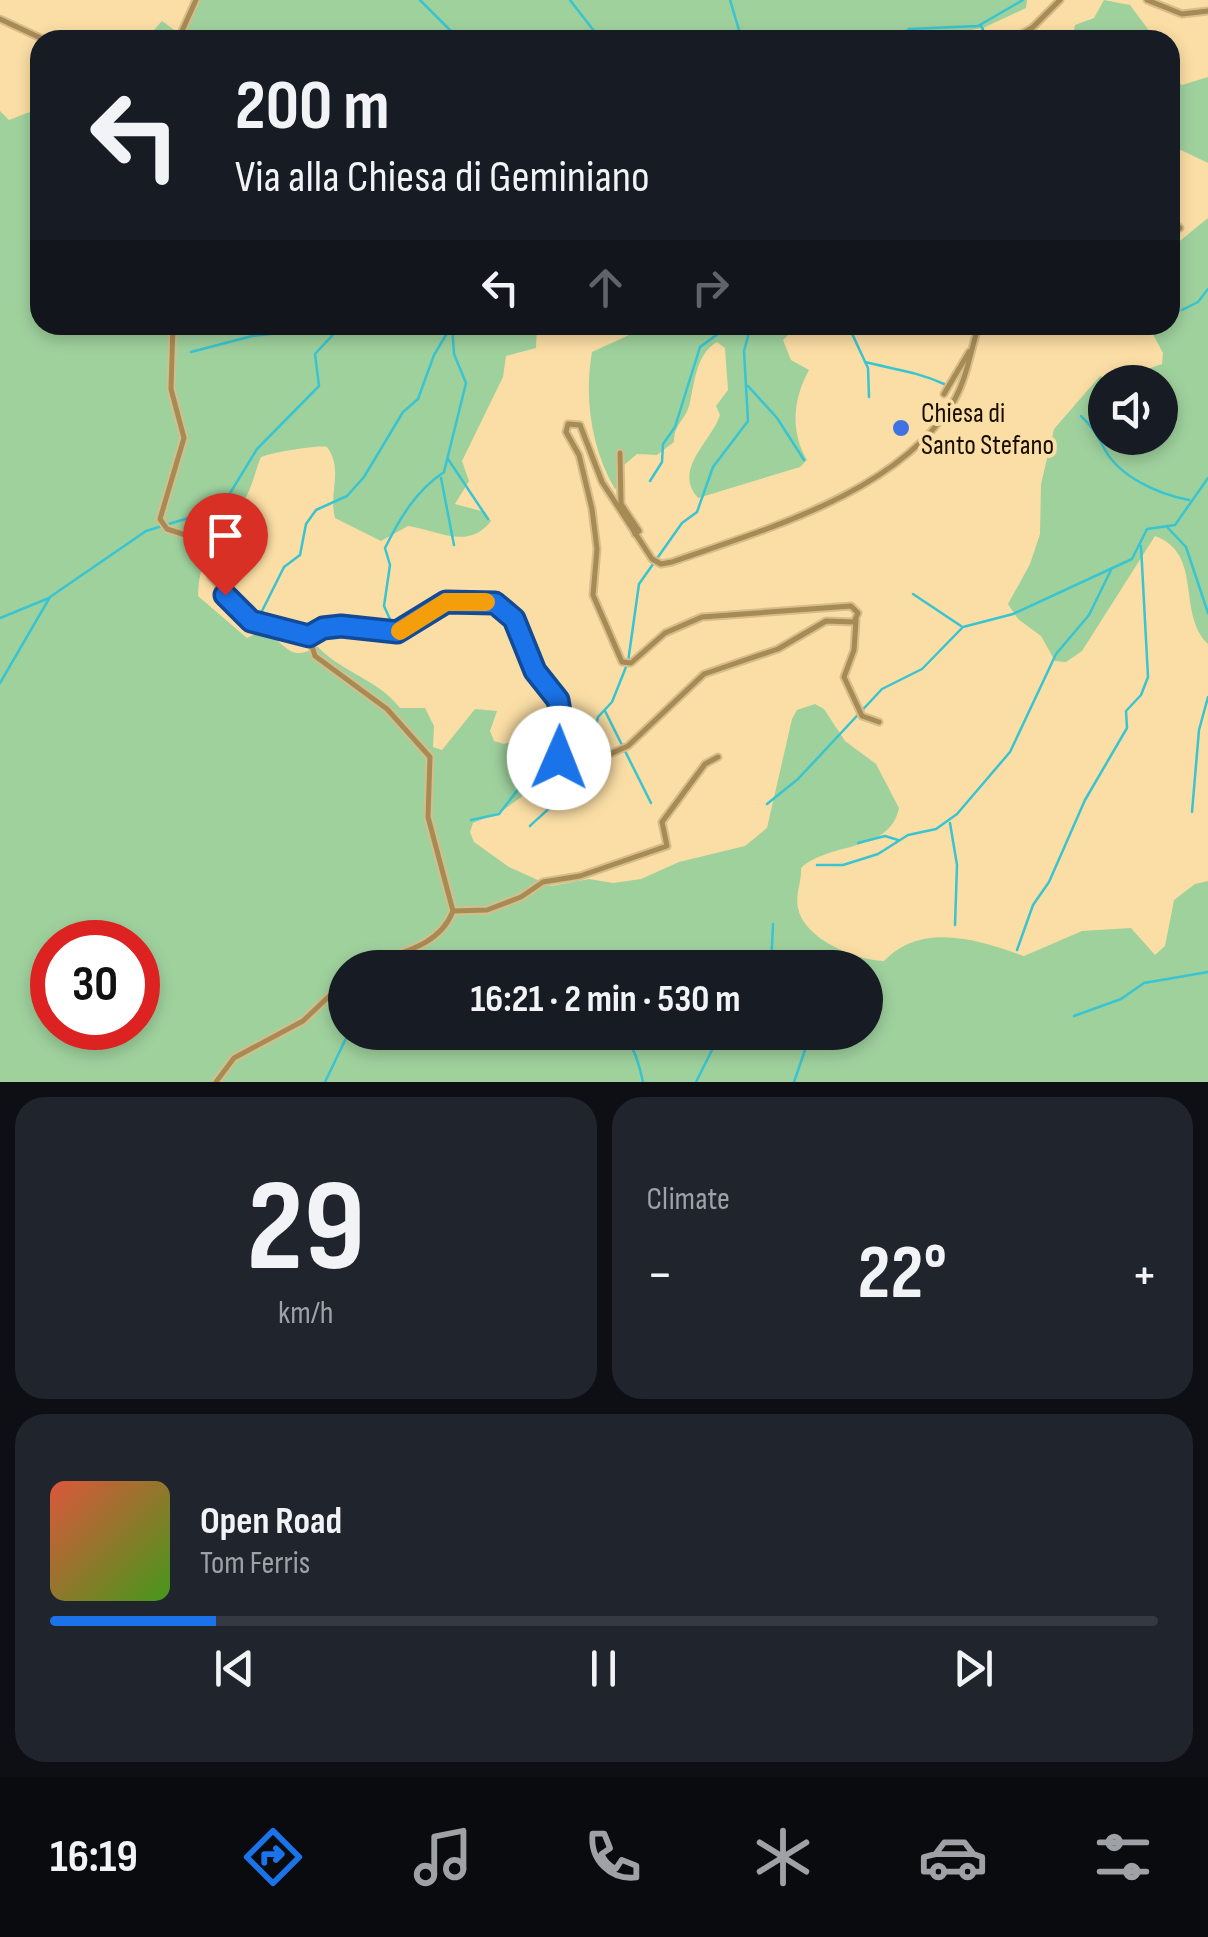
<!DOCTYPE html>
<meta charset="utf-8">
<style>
body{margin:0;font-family:"Sofia Sans Condensed",sans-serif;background:#20242c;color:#f1f3f6;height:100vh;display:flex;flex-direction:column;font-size:38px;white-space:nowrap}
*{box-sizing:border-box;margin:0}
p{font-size:32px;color:#9ea1a6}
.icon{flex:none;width:55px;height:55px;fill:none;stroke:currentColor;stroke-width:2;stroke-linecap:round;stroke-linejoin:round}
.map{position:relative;height:1082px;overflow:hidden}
.details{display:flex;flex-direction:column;gap:15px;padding:15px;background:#0d0f14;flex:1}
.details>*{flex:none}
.hud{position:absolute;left:30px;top:30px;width:1150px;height:305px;border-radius:30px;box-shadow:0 5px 15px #0003;background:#171b24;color:#f1f3f6;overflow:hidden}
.tools{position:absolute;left:1088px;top:365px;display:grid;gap:20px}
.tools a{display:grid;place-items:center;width:90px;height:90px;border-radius:50%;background:#171b24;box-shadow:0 5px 15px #0003;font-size:50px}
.speed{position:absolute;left:30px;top:920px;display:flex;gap:20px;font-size:50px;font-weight:700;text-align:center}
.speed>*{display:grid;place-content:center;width:130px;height:130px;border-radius:50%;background:#171b24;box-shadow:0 5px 15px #0003;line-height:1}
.speed .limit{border:15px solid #d22;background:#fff;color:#111}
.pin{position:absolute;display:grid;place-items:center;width:85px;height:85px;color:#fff;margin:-102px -42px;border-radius:50% 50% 50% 0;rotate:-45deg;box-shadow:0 0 10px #0007}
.pin .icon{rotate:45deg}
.me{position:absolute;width:110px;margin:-55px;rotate:1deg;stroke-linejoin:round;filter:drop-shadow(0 0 8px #0008)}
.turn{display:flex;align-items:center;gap:35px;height:210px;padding:0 40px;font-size:45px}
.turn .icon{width:130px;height:130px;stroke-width:2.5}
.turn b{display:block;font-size:70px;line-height:85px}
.lanes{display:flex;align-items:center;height:95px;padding:0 40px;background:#0003;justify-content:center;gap:50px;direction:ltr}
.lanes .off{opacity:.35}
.big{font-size:75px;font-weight:700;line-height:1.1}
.details .widget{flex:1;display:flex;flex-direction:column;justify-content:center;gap:15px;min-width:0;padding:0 35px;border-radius:30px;background:#20242c}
.details .dial{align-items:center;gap:0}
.dial b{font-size:130px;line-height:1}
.song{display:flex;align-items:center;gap:30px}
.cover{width:120px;height:120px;border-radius:15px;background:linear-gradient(135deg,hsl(10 70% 55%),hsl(100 70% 35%))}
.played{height:10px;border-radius:5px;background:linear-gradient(90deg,#1a73e8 15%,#363941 15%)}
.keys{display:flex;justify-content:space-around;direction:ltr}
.heat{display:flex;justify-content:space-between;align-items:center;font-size:55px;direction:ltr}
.details .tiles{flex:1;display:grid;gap:15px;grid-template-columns:1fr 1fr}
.widget:last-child{grid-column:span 2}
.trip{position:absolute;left:328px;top:950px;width:555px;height:100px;border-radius:50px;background:#171b24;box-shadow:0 5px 15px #0003;font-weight:700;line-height:100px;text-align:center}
.tab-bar{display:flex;height:160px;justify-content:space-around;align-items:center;background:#090b0e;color:#9ea1a6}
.tab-bar .icon{width:70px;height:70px}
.tab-bar .on{color:#1a73e8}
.tab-bar b{font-size:45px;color:#f1f3f6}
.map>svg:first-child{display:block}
.green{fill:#9fd19d;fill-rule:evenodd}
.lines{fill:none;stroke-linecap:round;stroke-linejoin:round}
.stream{stroke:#39c4d1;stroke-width:2.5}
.street-casing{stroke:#d7bd8b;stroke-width:9}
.street{stroke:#a68b55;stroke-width:5}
.route-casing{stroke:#114b97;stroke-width:25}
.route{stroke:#1a73e8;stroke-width:18}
.slow{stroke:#f59e0b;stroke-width:18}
.poi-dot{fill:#4172e3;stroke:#fbdea5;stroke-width:4}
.labels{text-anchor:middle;stroke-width:8;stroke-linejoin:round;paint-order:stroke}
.poi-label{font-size:28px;fill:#170d00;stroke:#fbdea5;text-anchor:start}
</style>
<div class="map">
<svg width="1208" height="1082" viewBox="0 0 1208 1082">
<rect width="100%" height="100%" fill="#fbdea5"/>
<g class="green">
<path d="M 200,0 L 1027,0 L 1026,8 L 983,28 L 912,40 L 145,40 L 162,21 L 184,37 Z"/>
<path d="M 1104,0 L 1130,5 L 1156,40 L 1064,40 L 1073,35 L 1075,25 L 1094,18 Z"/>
<path d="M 1170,75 L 1182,85 L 1208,77 L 1208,163 L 1181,150 L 1170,152 Z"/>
<path d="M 40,108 L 40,325 L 537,325 L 536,348 L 506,356 L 503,377 L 462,461 L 469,481 L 455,504 L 485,512 L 491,521 C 468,551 437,530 408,526 L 381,541 L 335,518 C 328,493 344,470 327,447 C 320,444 269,453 261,457 C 255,471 252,489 243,502 C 219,539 200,547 198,596 L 247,638 L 261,631 C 292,646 287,662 318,647 C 343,673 379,680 400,708 L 425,708 L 434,726 L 433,747 L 442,750 L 475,709 L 497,711 L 490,731 L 494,741 L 504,744 L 545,731 L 552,738 L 549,759 L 555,778 L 549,787 L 528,792 L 502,811 L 473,823 L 470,832 L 474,842 L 509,867 L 551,886 L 589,879 L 613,883 L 641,879 L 679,862 L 745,846 L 767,828 L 792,719 L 797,710 L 815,704 L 824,709 L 845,741 L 876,764 L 899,808 C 890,853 831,841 801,868 C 802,882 795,894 798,908 C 804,939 855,960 884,961 C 922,921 979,940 1024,956 L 1082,931 L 1131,928 L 1155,955 L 1165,946 L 1174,900 L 1195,884 L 1208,881 L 1208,1082 L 0,1082 L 0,111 L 9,120 ZM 52,942 L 138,942 L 138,1028 L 52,1028 ZM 345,968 L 865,968 L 865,1032 L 345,1032 Z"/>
<path d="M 1208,218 L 1208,644 C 1176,613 1204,554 1155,536 L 1082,651 L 1066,662 L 1055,661 L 1041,636 L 1018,619 L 1008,604 L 1030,564 L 1040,534 L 1041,484 L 1054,429 L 1100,376 L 1113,381 L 1162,364 L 1163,353 L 1148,325 L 1170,325 L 1170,249 ZM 1105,382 L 1160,382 L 1160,438 L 1105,438 Z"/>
<path d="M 630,325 L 798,325 L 783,340 L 791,360 L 809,370 C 793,399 790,431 807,460 L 800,467 L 698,498 C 672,469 712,441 720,415 L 716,406 L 728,390 L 725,348 L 717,342 C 695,355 695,384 689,406 C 684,422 674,424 674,442 L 657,455 L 637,454 L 624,465 L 623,482 L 615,489 C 591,448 584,398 592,352 L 629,335 Z"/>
</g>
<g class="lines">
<g class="stream">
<path d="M 420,0 L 460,40"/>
<path d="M 570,0 L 601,40"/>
<path d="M 730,0 L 742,40"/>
<path d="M 897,40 L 909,29 L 978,26 L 1023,0"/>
<path d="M 976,40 L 983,29 L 980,25"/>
<path d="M 1182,310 L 1198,302 L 1208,289"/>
<path d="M 539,325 L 541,331"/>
<path d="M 848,325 L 868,368 L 869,397"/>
<path d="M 191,352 L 252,336 L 337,327"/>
<path d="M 865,362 C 893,369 918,372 944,384"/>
<path d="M 748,386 L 777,418 L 804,460"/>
<path d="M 1081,416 C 1092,426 1097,435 1104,448 C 1119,477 1158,494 1189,500"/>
<path d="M 448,459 L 488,519"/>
<path d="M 441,478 L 454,545"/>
<path d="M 650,481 L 662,462 L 663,444 L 675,427 L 700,347 L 730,325"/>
<path d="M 1168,528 L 1186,547 L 1208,613"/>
<path d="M 913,594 L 961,626"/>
<path d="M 259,617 L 284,567 L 300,555 L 306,524 L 316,510 L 347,496 L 364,477 L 403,412 L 418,399 L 434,355 L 452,325"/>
<path d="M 0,618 L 49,598"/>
<path d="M 394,628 L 384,606 L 390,565 L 385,548 C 401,516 416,491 444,472 L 466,383 L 454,354 L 452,325"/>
<path d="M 0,683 L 50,597 L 146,531 L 221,508 L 257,449 L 319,386 L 315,354 L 342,325"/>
<path d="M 605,711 L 651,803"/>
<path d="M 767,804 L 798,779 L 882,689 L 922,669 L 963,627 L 1013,614 L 1132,559 L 1147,529 L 1175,525 L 1208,478"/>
<path d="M 1192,812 L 1199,730 L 1208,697"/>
<path d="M 471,820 L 499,814 L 530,774 L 579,757"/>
<path d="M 950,823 L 957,865 L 955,925"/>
<path d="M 530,826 C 546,810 578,789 577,761 L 592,741 L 598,717 L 612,702 L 628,662 L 639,584 L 682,523 L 697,512 L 713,467 L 748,421 L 744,351 L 751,325"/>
<path d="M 858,843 L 885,836 L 898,840"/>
<path d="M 817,865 L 843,865 L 878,854 L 908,835 L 936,829 L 957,814 L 1010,752 L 1056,654 L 1089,615 L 1111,570"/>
<path d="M 1017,950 L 1033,905 L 1049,882 L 1085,800 L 1127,728 L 1126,711 L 1141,695 L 1148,677 L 1141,546"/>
<path d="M 575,959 L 581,968"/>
<path d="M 390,968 L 406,954"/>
<path d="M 771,968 L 773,924"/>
<path d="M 1074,1016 L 1121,999 L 1144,983 L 1208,972"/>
<path d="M 622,1032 C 634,1046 639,1064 643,1082"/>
<path d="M 325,1082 L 349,1032"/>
<path d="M 696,1082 L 721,1032"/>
<path d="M 794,1082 L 805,1050"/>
</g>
<g class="street-casing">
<g id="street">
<path d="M 1147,0 L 1182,14 L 1208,11"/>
<path d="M 0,19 L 45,40"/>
<path d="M 178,40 L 196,0"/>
<path d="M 1011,40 L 1032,28 L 1060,0"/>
<path d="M 1170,219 L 1180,228 L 1170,234"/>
<path d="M 173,325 L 171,389 L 184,438 L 160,519 L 167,529 L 201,540 L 211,577 L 251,621 L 309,636"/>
<path d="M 944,394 L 969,352"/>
<path d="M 620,453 L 621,504 L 639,531 L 635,534"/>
<path d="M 856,620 L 854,650 L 844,677 L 862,716 L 879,722"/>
<path d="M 309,636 L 323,628 L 341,626 L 397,632 L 453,600 L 495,603 L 506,609 L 535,671 L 558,700 L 562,724 L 558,752 L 562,762 L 578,768 L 628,746 L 704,674 L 778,649 L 826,621 L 854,622 L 858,613 L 851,606 L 702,617 L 665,633 L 631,663 L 622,662 L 593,595 L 597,549 L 592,509 L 579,455 L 566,432 L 568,424 L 580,425 L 602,482 L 652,559 L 661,564 L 672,562 C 766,529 897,493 952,404 C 967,380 970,351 979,325"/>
<path d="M 309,636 L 315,656 L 387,709 L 430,757 L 428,817 L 453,911 C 438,950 393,953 359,968"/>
<path d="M 453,911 L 487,910 L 521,897 L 543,882 L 580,876 L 667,846 L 662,822 L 705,764 L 718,757"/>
<path d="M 216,1082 L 234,1058 L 303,1021 L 345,981"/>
</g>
</g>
<use href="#street" class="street"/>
</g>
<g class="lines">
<g class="route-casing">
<path id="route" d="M 225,595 L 251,621 L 309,636 L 323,628 L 341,626 L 397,632 L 446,602 L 495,603 L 514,619 L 535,671 L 558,700 L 562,724 L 559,758"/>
</g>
<use href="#route" class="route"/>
<path class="slow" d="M 400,631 L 446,602 L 486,602"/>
</g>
<circle class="poi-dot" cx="901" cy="428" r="10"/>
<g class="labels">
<g class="poi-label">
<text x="921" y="422">Chiesa di<tspan x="921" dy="32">Santo Stefano</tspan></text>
</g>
</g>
</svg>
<div class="tools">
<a><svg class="icon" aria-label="sound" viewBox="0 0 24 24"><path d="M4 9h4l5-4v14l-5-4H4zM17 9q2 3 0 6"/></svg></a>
</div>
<div class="speed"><div class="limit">30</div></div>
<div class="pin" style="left:225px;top:595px;background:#d93025"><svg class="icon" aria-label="arrive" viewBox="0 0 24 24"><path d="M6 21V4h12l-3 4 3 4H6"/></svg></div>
<svg class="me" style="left:559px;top:758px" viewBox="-20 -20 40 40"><circle r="19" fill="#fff"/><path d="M0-13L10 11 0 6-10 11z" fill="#1a73e8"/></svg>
<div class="trip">16:21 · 2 min · 530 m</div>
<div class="hud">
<div class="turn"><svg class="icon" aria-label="left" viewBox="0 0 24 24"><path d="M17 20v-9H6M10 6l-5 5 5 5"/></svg><div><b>200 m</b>Via alla Chiesa di Geminiano</div></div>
<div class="lanes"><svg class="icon" aria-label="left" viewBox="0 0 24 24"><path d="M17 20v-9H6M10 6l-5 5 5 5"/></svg><svg class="icon off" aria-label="ahead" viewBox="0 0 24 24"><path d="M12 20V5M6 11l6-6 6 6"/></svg><svg class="icon off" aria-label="right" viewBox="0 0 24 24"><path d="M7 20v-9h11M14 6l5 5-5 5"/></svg></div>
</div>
</div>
<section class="details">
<div class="tiles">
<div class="widget dial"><b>29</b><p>km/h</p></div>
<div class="widget"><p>Climate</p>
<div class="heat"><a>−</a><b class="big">22°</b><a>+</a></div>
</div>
<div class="widget">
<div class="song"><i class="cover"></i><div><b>Open Road</b><p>Tom Ferris</p></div></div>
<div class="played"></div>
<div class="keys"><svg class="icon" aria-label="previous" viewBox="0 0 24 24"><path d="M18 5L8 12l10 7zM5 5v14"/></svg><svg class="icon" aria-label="pause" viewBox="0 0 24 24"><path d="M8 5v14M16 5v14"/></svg><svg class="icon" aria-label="next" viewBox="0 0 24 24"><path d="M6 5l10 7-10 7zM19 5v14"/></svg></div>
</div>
</div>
</section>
<nav class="tab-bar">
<b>16:19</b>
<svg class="icon on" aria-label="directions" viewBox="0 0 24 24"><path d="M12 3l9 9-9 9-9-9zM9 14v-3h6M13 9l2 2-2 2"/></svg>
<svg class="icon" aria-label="music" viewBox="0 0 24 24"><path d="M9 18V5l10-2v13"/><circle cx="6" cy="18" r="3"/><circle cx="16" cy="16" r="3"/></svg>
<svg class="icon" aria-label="phone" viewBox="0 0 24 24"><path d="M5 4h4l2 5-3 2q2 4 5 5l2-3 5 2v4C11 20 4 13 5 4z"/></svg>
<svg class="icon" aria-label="climate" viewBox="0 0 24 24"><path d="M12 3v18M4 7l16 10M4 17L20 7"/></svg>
<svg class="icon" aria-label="car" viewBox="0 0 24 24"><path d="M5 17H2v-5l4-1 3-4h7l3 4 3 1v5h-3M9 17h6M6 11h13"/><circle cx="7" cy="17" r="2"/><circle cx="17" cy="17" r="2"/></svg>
<svg class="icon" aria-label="filters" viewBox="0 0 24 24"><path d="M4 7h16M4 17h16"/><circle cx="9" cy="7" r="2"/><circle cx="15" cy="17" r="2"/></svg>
</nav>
